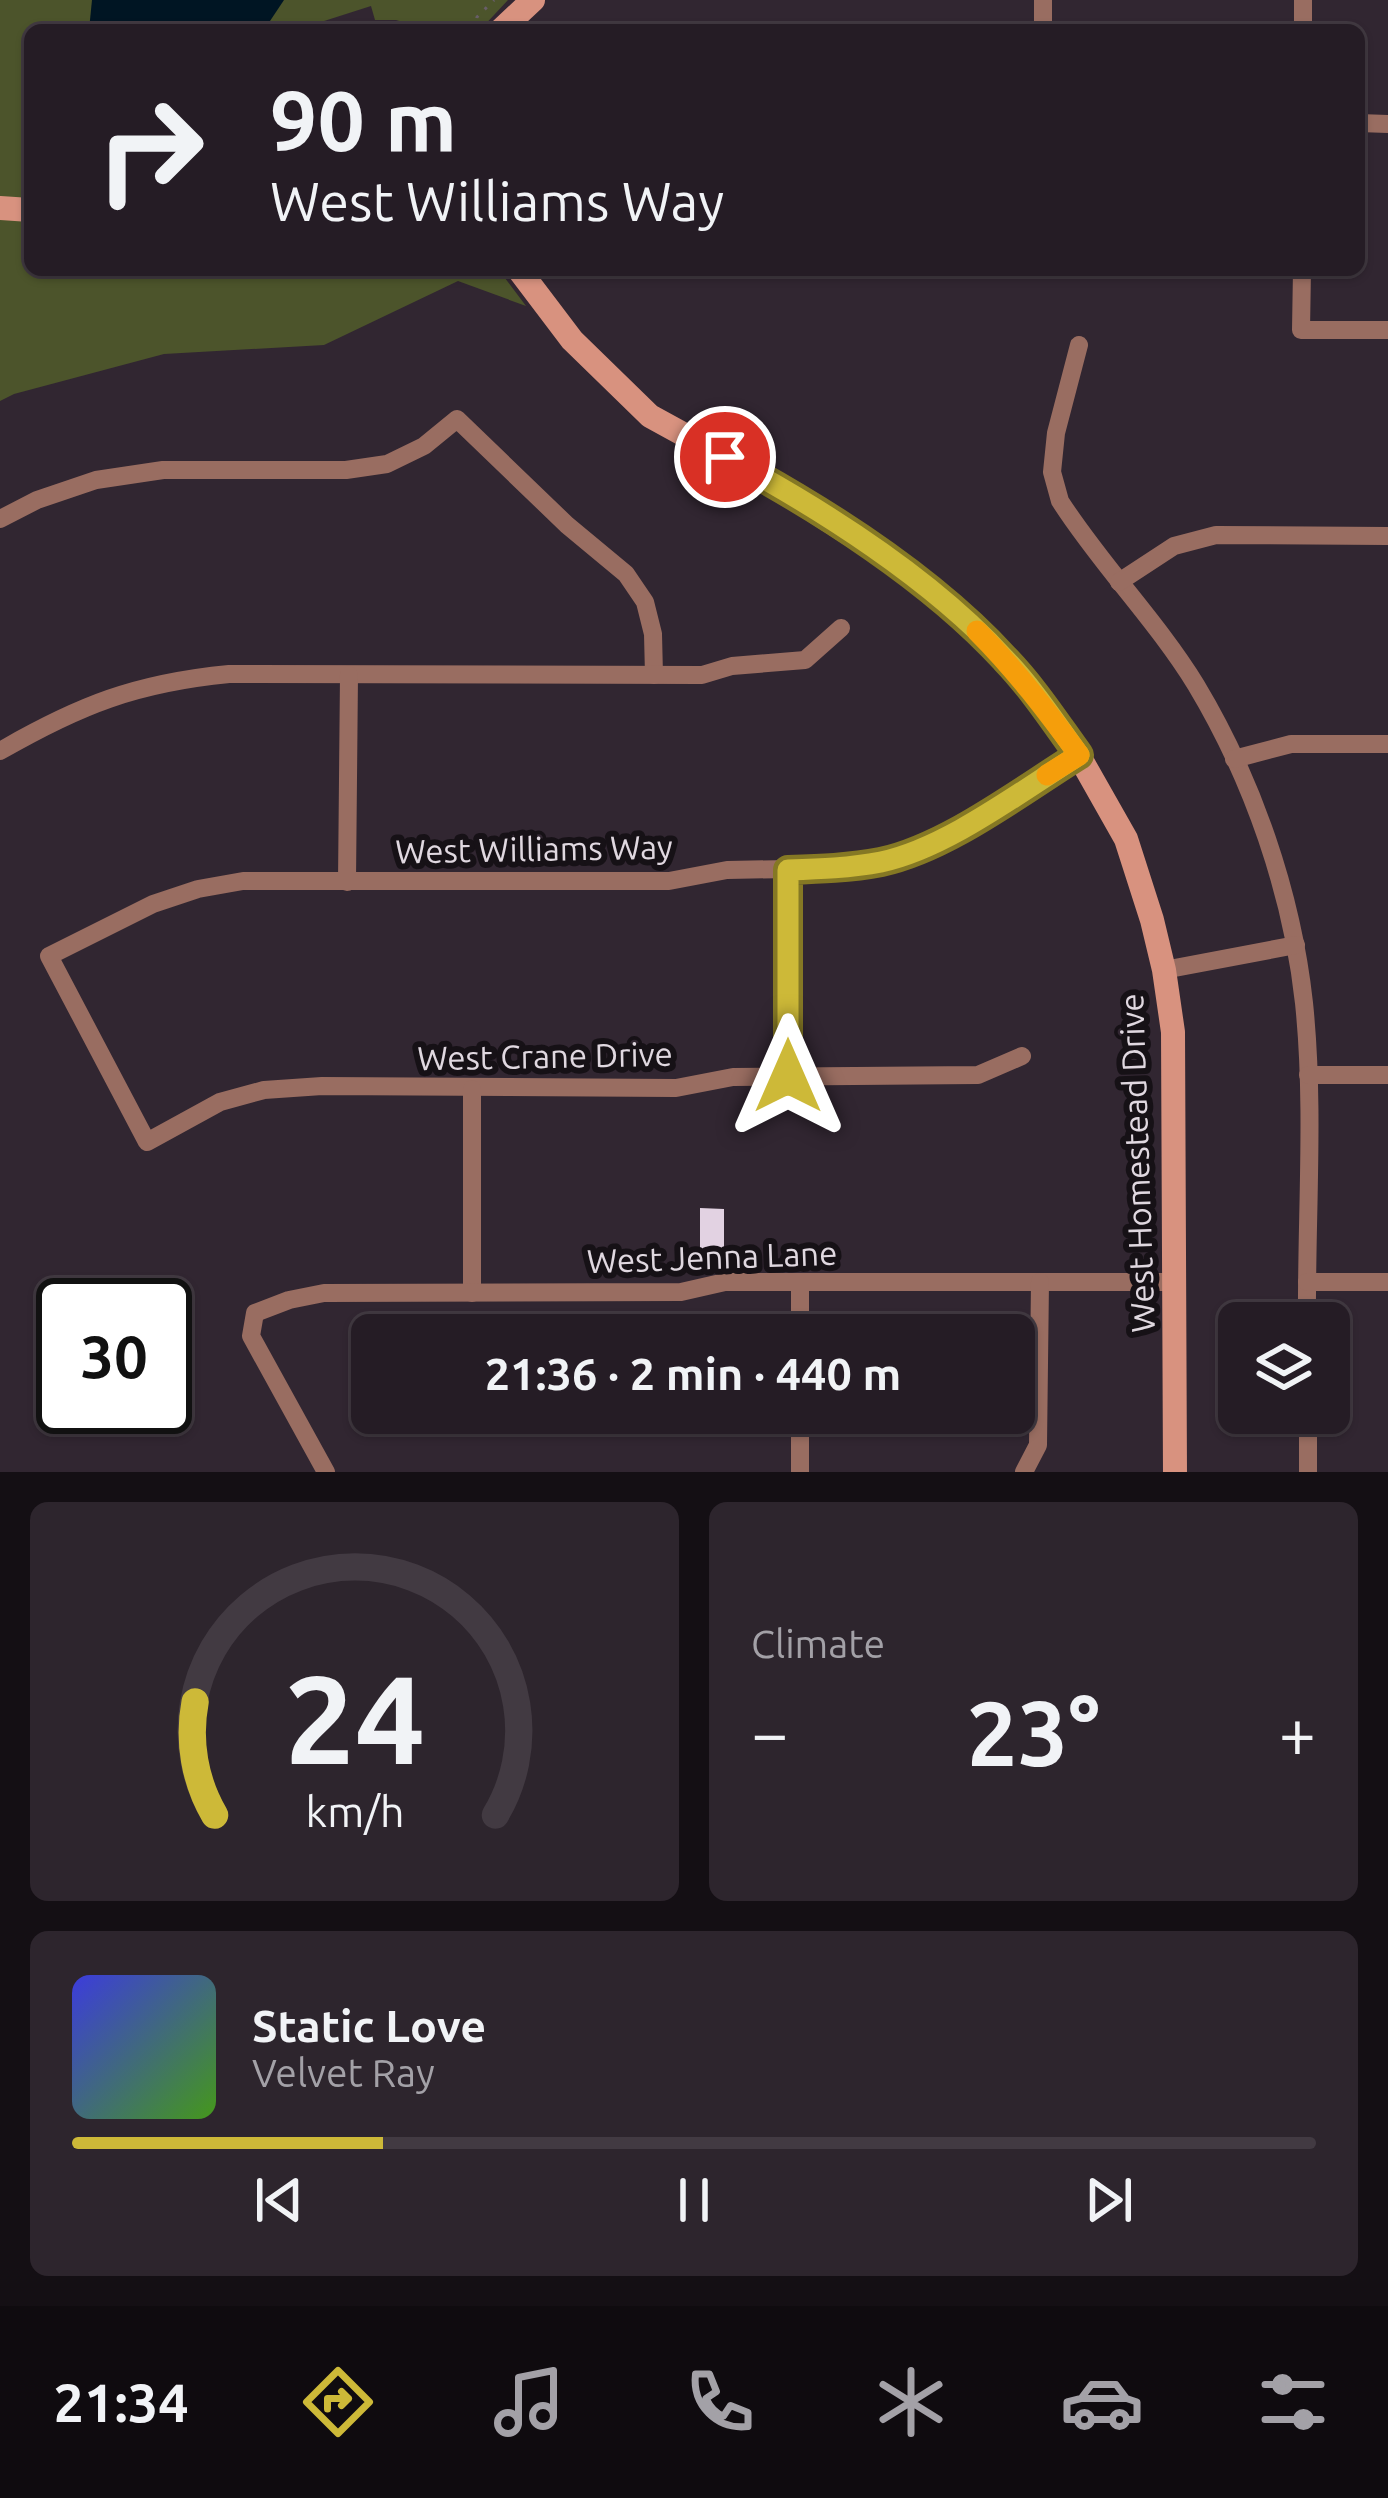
<!DOCTYPE html>
<meta charset="utf-8">
<style>
body{margin:0;font-family:Ubuntu,sans-serif;background:#2d252d;color:#f1f3f6;height:100vh;display:flex;flex-direction:column;font-size:45px;white-space:nowrap}
*{box-sizing:border-box;margin:0}
p{font-size:39px;color:#a3a1a7}
.icon{flex:none;width:66px;height:66px;fill:none;stroke:currentColor;stroke-width:2;stroke-linecap:round;stroke-linejoin:round}
.map{position:relative;height:1472px;overflow:hidden}
.side{display:flex;flex-direction:column;gap:30px;padding:30px;background:#140f14;flex:1}
.side>*{flex:none}
.hud{position:absolute;left:24px;top:24px;width:1341px;height:252px;border-radius:18px;box-shadow:0 3px 9px #0004,0 0 0 3px #423a42;background:#251c25;color:#f1f3f6;overflow:hidden}
.fabs{position:absolute;left:1218px;top:1302px;display:grid;gap:24px}
.fabs a{display:grid;place-items:center;width:132px;height:132px;border-radius:18px;background:#251c25;box-shadow:0 3px 9px #0004,0 0 0 3px #423a42;font-size:60px}
.speed{position:absolute;left:36px;top:1278px;display:flex;gap:24px;font-size:60px;font-weight:700;text-align:center}
.speed>*{display:grid;place-content:center;width:156px;height:156px;border-radius:50%;background:#251c25;box-shadow:0 3px 9px #0004,0 0 0 3px #423a42;line-height:1}
.speed .limit{border:6px solid #111;border-radius:18px;background:#fff;color:#111}
.pin{position:absolute;display:grid;place-items:center;width:102px;height:102px;color:#fff;margin:-51px;border:6px solid #fff;border-radius:50%;box-shadow:0 3px 12px #0007}
.me{position:absolute;width:132px;margin:-66px;rotate:0deg;stroke-linejoin:round;filter:drop-shadow(0 0 9px #0008)}
.turn{display:flex;align-items:center;gap:42px;height:252px;padding:0 48px;font-size:54px}
.turn .icon{width:156px;height:156px;stroke-width:2.5}
.turn b{display:block;font-size:84px;line-height:102px}
.big{font-size:90px;font-weight:700;line-height:1.1}
.side .tile{flex:1;display:flex;flex-direction:column;justify-content:center;gap:18px;min-width:0;padding:0 42px;border-radius:18px;background:#2d252d}
.side .dial{align-items:center;gap:0}
.dial svg{height:312px;overflow:visible;fill:none;stroke:#423a42;stroke-width:7;stroke-linecap:round;text-anchor:middle}
.dial text{fill:#f1f3f6;stroke:none}
.song{display:flex;align-items:center;gap:36px}
.cover{width:144px;height:144px;border-radius:18px;background:linear-gradient(135deg,hsl(240 70% 55%),hsl(100 70% 35%))}
.played{height:12px;border-radius:6px;background:linear-gradient(90deg,#cdb938 25%,#423a42 25%)}
.keys{display:flex;justify-content:space-around;direction:ltr}
.heat{display:flex;justify-content:space-between;align-items:center;font-size:66px;direction:ltr}
.side .tiles{flex:1;display:grid;gap:30px;grid-template-columns:1fr 1fr}
.tile:last-child{grid-column:span 2}
.trip{position:absolute;left:351px;top:1314px;width:684px;height:120px;border-radius:18px;background:#251c25;box-shadow:0 3px 9px #0004,0 0 0 3px #423a42;font-weight:700;line-height:120px;text-align:center}
.tabs{display:flex;height:192px;justify-content:space-around;align-items:center;background:#0f0b0f;color:#a3a1a7}
.tabs .icon{width:84px;height:84px}
.tabs .active{color:#cdb938}
.tabs b{font-size:54px;color:#f1f3f6}
.map>svg:first-child{display:block}
.green{fill:#4c542b}
.water{fill:#001523}
.building{fill:#e2d2e2}
.lines{fill:none;stroke-linecap:round;stroke-linejoin:round}
.path{stroke:#685e68;stroke-width:3;stroke-dasharray:3 9;stroke-linecap:butt}
.lane{stroke:#996d61;stroke-width:9}
.street{stroke:#996d61;stroke-width:18}
.secondary{stroke:#d8927f;stroke-width:24}
.route-casing{stroke:#857824;stroke-width:30}
.route{stroke:#cdb938;stroke-width:21}
.slow{stroke:#f59e0b;stroke-width:21}
.labels{text-anchor:middle;stroke-width:12;stroke-linejoin:round;paint-order:stroke}
.street-label{font-size:33px;fill:#e0d8e0;stroke:#161116}
</style>
<div class="map">
<svg width="1388" height="1472" viewBox="0 0 1388 1472">
<rect width="100%" height="100%" fill="#312631"/>
<path class="green" d="M 0,0 L 508,0 L 480,30 L 430,30 L 396,20 L 375,20 L 371,6 L 321,22 L 309,30 L 30,30 L 30,270 L 499,270 L 526,306 L 458,281 L 324,345 L 164,354 L 14,394 L 0,401 Z"/>
<path class="water" d="M 92,0 L 284,0 L 264,30 L 89,30 Z"/>
<path class="building" d="M 700,1208 L 724,1209 L 724,1251 L 700,1250 Z"/>
<g class="lines">
<path class="path" d="M 475,30 L 477,17 L 494,0"/>
<path class="lane" d="M 349,30 L 377,27 L 403,30"/>
<g class="street">
<path d="M 1043,0 L 1043,30"/>
<path d="M 1303,0 L 1303,30"/>
<path d="M 1359,123 L 1388,124"/>
<path d="M 1302,270 L 1301,330 L 1388,330"/>
<path d="M 1079,345 L 1056,433 L 1052,472 L 1060,501 C 1101,565 1156,620 1196,685 C 1253,780 1292,893 1304,1003 C 1315,1109 1306,1217 1307,1323"/>
<path d="M 0,519 L 37,500 L 96,480 L 163,470 L 346,470 L 387,464 L 424,446 L 457,419 L 567,525 L 626,574 L 645,602 L 653,634 L 654,675"/>
<path d="M 1119,582 L 1174,546 L 1216,535 L 1388,536"/>
<path d="M 0,751 C 80,705 136,683 229,674 L 702,675 L 732,666 L 805,660 L 841,628"/>
<path d="M 1234,759 L 1291,744 L 1388,744"/>
<path d="M 788,870 L 788,1076"/>
<path d="M 347,882 L 349,675"/>
<path d="M 1164,970 L 1296,945"/>
<path d="M 1022,1056 L 978,1075 L 733,1077 L 676,1088 L 322,1086 L 264,1090 L 220,1102 L 147,1142 L 49,956 L 153,904 L 198,889 L 243,881 L 669,881 L 727,870 L 842,868 L 886,861 L 939,841 L 1079,756"/>
<path d="M 1308,1075 L 1388,1075"/>
<path d="M 1307,1282 L 1388,1282"/>
<path d="M 800,1283 L 800,1335"/>
<path d="M 472,1293 L 472,1089"/>
<path d="M 800,1413 L 800,1472"/>
<path d="M 1308,1413 L 1308,1472"/>
<path d="M 326,1472 L 251,1336 L 255,1313 L 289,1300 L 324,1293 L 681,1292 L 725,1282 L 1175,1282"/>
<path d="M 1024,1472 L 1038,1445 L 1040,1282"/>
</g>
<g class="secondary">
<path d="M 501,30 L 533,0"/>
<path d="M 0,208 L 30,210"/>
<path d="M 519,270 L 572,340 L 650,416 L 763,478 L 879,553 L 961,615 L 1006,660 L 1045,707 L 1079,756 L 1126,839 L 1152,920 L 1164,970 L 1173,1032 L 1175,1472"/>
</g>
</g>
<g class="lines">
<g class="route-casing">
<path id="route" d="M 725,457 C 820,508 932,579 1005,659 C 1033,688 1055,722 1079,755 C 1021,791 947,848 881,862 C 850,868 819,869 788,870 L 788,1076"/>
</g>
<use href="#route" class="route"/>
<path class="slow" d="M 977,631 C 1015,669 1047,711 1079,755 L 1047,775"/>
</g>
<g class="labels">
<g class="street-label">
<text transform="translate(534 849) rotate(-1)" y="12">West Williams Way</text>
<text transform="translate(545 1056) rotate(-1)" y="12">West Crane Drive</text>
<text transform="translate(1137 1163) rotate(-92)" y="12">West Homestead Drive</text>
<text transform="translate(712 1257) rotate(-2)" y="12">West Jenna Lane</text>
</g>
</g>
</svg>
<div class="fabs">
<a><svg class="icon" aria-label="layers" viewBox="0 0 24 24"><path d="M12 4l9 5-9 5-9-5zM3 14l9 5 9-5"/></svg></a>
</div>
<div class="speed"><div class="limit">30</div></div>
<div class="pin" style="left:725px;top:457px;background:#d93025"><svg class="icon" aria-label="arrive" viewBox="0 0 24 24"><path d="M6 21V4h12l-3 4 3 4H6"/></svg></div>
<svg class="me" style="left:788px;top:1076px" viewBox="-20 -20 40 40"><path d="M0-17L14 15 0 8-14 15z" fill="#cdb938" stroke="#fff" stroke-width="4"/></svg>
<div class="trip">21:36 · 2 min · 440 m</div>
<div class="hud">
<div class="turn"><svg class="icon" aria-label="right" viewBox="0 0 24 24"><path d="M7 20v-9h11M14 6l5 5-5 5"/></svg><div><b>90 m</b>West Williams Way</div></div>
</div>
</div>
<section class="side">
<div class="tiles">
<div class="tile dial"><svg viewBox="0 0 100 80">
<path d="M14 69A42 42 0 1 1 86 69"/>
<path d="M14 69A42 42 0 0 1 9 40" stroke="#cdb938"/>
<text x="50" y="56" font-size="32" font-weight="700">24</text>
<text x="50" y="72" font-size="11">km/h</text>
</svg></div>
<div class="tile"><p>Climate</p>
<div class="heat"><a>−</a><b class="big">23°</b><a>+</a></div>
</div>
<div class="tile">
<div class="song"><i class="cover"></i><div><b>Static Love</b><p>Velvet Ray</p></div></div>
<div class="played"></div>
<div class="keys"><svg class="icon" aria-label="previous" viewBox="0 0 24 24"><path d="M18 5L8 12l10 7zM5 5v14"/></svg><svg class="icon" aria-label="pause" viewBox="0 0 24 24"><path d="M8 5v14M16 5v14"/></svg><svg class="icon" aria-label="next" viewBox="0 0 24 24"><path d="M6 5l10 7-10 7zM19 5v14"/></svg></div>
</div>
</div>
</section>
<nav class="tabs">
<b>21:34</b>
<svg class="icon active" aria-label="directions" viewBox="0 0 24 24"><path d="M12 3l9 9-9 9-9-9zM9 14v-3h6M13 9l2 2-2 2"/></svg>
<svg class="icon" aria-label="music" viewBox="0 0 24 24"><path d="M9 18V5l10-2v13"/><circle cx="6" cy="18" r="3"/><circle cx="16" cy="16" r="3"/></svg>
<svg class="icon" aria-label="phone" viewBox="0 0 24 24"><path d="M5 4h4l2 5-3 2q2 4 5 5l2-3 5 2v4C11 20 4 13 5 4z"/></svg>
<svg class="icon" aria-label="climate" viewBox="0 0 24 24"><path d="M12 3v18M4 7l16 10M4 17L20 7"/></svg>
<svg class="icon" aria-label="car" viewBox="0 0 24 24"><path d="M5 17H2v-5l4-1 3-4h7l3 4 3 1v5h-3M9 17h6M6 11h13"/><circle cx="7" cy="17" r="2"/><circle cx="17" cy="17" r="2"/></svg>
<svg class="icon" aria-label="filters" viewBox="0 0 24 24"><path d="M4 7h16M4 17h16"/><circle cx="9" cy="7" r="2"/><circle cx="15" cy="17" r="2"/></svg>
</nav>
